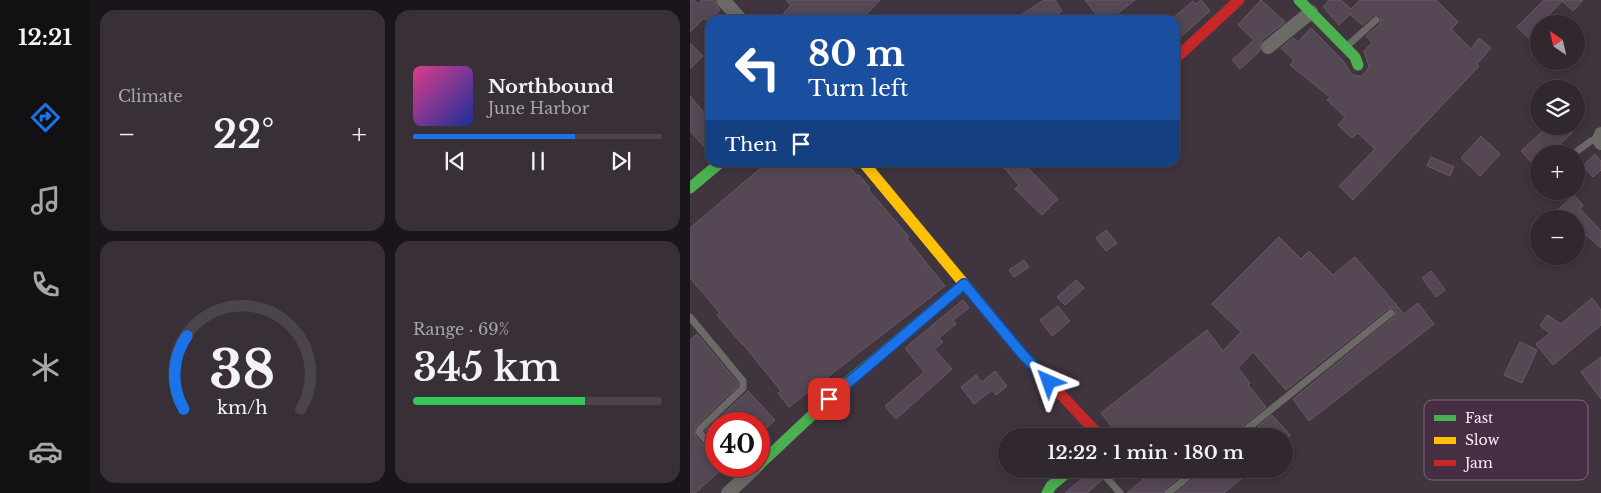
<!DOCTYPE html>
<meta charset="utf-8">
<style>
body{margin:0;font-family:"Libre Baskerville",serif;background:#382f37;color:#f1f3f6;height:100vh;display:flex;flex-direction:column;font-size:19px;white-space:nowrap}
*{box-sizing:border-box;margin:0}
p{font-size:16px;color:#a8a5aa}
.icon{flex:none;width:28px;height:28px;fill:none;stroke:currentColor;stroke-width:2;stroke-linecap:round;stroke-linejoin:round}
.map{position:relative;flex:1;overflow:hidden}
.details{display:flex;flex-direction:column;gap:10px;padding:10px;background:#1a151a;width:600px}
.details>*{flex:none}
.banner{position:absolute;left:15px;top:15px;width:475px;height:152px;border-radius:15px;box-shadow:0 2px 12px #0003,0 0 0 1px #4b444b;background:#1a4fa0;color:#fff;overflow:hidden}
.needle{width:32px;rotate:326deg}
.controls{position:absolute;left:840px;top:15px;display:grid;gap:10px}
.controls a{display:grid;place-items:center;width:55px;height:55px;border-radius:50%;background:#30272f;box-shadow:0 2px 12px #0003,0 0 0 1px #4b444b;font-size:25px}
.speed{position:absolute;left:15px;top:412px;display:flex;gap:10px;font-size:25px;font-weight:700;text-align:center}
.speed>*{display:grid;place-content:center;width:65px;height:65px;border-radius:50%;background:#30272f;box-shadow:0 2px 12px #0003,0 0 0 1px #4b444b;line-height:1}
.speed .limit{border:8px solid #d22;background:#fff;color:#111}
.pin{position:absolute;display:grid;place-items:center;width:42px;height:42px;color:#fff;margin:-21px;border-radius:10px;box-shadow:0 2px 8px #0006}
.me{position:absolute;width:55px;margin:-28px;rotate:317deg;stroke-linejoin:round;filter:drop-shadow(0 0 4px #0008)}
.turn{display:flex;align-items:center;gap:18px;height:105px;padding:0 20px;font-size:22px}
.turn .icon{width:65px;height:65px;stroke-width:2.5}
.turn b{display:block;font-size:35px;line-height:42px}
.then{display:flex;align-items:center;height:48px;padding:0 20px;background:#0003;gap:10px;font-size:19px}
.big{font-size:38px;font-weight:600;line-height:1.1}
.details .card{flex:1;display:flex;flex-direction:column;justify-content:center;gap:8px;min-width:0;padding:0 18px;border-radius:15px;background:#382f37}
.details .dial{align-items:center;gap:0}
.dial svg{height:130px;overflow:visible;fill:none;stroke:#4b444b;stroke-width:7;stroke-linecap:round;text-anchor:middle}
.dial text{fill:#f1f3f6;stroke:none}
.song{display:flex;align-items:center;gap:15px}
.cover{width:60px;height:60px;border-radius:8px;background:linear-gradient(135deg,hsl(330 70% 55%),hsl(230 70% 35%))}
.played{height:5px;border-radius:2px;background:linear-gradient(90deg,#1a73e8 65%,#4b444b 65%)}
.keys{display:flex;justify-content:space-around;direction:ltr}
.heat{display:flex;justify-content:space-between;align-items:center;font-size:28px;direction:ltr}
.charge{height:8px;border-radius:4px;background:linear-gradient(90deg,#34c759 69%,#4b444b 0)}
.details .tiles{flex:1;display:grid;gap:10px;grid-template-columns:repeat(2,1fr)}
.trip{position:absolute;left:308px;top:428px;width:295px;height:50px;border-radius:25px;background:#30272f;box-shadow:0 2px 12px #0003,0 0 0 1px #4b444b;font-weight:600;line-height:50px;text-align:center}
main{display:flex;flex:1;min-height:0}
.dock{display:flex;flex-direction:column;width:90px;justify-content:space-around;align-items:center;background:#131013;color:#a8a5aa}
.dock .icon{width:35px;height:35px}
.dock .on{color:#1a73e8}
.dock b{font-size:22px;color:#f1f3f6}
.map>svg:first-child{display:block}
.building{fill:#564754;stroke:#665b64}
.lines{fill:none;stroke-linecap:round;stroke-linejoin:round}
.lane{stroke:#6b6a67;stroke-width:7}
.street{stroke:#6b6a67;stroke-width:14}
.fast{stroke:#4caf50;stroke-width:11}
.slow{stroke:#ffc107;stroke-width:11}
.jam{stroke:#c62828;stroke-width:11}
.route-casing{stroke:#114b97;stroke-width:12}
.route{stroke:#1a73e8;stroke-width:9}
.key{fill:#462e43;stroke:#7c677a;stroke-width:1}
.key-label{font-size:14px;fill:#fbecf9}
</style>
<main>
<nav class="dock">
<b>12:21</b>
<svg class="icon on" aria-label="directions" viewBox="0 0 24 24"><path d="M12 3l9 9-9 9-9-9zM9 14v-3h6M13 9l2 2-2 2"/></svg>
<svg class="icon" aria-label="music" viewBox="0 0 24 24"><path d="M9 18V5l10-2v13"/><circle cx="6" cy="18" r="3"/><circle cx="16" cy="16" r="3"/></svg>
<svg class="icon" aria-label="phone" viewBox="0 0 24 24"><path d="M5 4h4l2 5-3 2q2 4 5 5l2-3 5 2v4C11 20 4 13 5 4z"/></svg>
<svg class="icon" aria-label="climate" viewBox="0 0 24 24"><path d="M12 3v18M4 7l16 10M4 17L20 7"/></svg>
<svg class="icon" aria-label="car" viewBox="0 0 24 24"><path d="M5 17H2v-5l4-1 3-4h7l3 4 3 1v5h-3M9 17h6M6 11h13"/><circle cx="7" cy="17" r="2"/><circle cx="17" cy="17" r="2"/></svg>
</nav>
<section class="details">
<div class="tiles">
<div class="card"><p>Climate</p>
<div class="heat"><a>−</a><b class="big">22°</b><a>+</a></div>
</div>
<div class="card">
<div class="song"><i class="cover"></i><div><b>Northbound</b><p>June Harbor</p></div></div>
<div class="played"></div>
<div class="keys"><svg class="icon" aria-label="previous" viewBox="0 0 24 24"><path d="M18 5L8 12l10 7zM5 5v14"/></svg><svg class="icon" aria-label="pause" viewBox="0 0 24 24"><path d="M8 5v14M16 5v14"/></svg><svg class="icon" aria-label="next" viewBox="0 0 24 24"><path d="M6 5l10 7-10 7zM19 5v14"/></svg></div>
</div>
<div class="card dial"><svg viewBox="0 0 100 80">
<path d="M14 69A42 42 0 1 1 86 69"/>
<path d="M14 69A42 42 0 0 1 16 24" stroke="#1a73e8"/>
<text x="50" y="56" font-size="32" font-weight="700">38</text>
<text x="50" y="72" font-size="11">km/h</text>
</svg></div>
<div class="card"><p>Range · 69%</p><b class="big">345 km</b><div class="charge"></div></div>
</div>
</section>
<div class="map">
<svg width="911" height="493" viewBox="0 0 911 493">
<rect width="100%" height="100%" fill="#40343f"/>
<g class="building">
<path d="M 0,0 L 4,0 L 8,4 L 12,0 L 24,0 L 30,10 L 19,22 L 14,18 L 0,32 Z"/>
<path d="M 96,0 L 190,0 L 171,20 L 88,20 L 101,5 Z"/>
<path d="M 354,0 L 365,0 L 372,11 L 358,20 L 323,20 Z"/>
<path d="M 395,0 L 445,0 L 419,20 L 410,20 Z"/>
<path d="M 511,0 L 520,11 L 485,42 L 485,20 L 482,19 L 503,1 L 506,4 Z"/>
<path d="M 571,0 L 595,22 L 572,40 L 570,44 L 570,51 L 550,69 L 542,60 L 564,40 L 548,25 Z"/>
<path d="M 639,0 L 651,0 L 661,9 L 670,0 L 746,0 L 768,22 L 761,29 L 781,49 L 789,38 L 801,48 L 787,64 L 789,66 L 663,200 L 649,186 L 685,149 L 668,133 L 662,138 L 648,125 L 655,117 L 637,100 L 640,97 L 600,65 L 604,60 L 591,48 L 603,38 L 608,42 L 621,28 L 655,63 L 661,74 L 667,76 L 671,76 L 676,72 L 679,66 L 674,51 L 682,43 L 676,36 L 690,24 L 691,18 L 688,15 L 684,15 L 672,25 L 660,14 L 649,25 L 633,7 Z"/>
<path d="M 854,0 L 893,0 L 883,11 L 872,1 L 857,17 L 863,24 L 849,24 L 849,48 L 827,27 Z"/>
<path d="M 0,43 L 13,56 L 0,69 Z"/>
<path d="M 0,96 L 15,114 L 20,105 L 20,153 L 0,131 Z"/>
<path d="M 858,126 L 875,126 L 882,133 L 867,147 L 866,154 L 849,154 L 849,171 L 831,151 Z"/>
<path d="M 791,136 L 810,154 L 790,176 L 771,158 Z"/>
<path d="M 905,154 L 911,161 L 911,170 L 903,177 L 893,166 Z"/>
<path d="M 741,157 L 764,167 L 760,176 L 737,166 Z"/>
<path d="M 78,162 L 156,162 L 167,176 L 169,175 L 180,188 L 178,189 L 219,237 L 217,239 L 255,286 L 99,407 L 88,393 L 91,391 L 53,344 L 52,344 L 27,315 L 30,313 L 0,278 L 0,228 Z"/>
<path d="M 309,162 L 344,162 L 338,168 L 368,199 L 352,215 L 325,189 L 329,185 Z"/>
<path d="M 884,195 L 893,205 L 890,209 L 911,231 L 911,248 L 895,234 L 892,236 L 886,230 L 886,219 L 858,219 Z"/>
<path d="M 416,230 L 427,243 L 416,251 L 406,238 Z"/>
<path d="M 589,237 L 611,259 L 619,251 L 643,275 L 665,257 L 714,314 L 728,303 L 744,324 L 619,421 L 603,399 L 704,317 L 706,313 L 705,309 L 701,308 L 698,309 L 596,390 L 563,352 L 548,368 L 560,383 L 558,385 L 576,407 L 545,432 L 543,436 L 429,436 L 411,413 L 517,330 L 533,351 L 551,332 L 522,304 Z"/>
<path d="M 334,260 L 339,267 L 324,277 L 319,270 Z"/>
<path d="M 741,271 L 755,290 L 746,297 L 732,278 Z"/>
<path d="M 386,280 L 394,288 L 375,305 L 367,297 Z"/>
<path d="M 902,298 L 911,310 L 911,325 L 863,365 L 846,344 L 860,333 L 850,326 L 857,315 L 871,324 Z"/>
<path d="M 273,300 L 279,308 L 263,320 L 266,324 L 249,338 L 253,342 L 244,349 L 262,369 L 206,419 L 195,406 L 234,372 L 215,348 Z"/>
<path d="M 368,306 L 380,321 L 362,336 L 350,320 Z"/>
<path d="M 7,334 L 48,383 L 48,386 L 5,427 L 5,435 L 22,455 L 26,457 L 26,466 L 35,466 L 5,493 L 0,493 L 0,340 Z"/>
<path d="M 830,342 L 847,350 L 832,383 L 814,375 Z"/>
<path d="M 911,357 L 911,399 L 891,372 Z"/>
<path d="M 305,371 L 317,386 L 306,395 L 302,390 L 284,404 L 271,387 L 286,375 L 292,382 Z"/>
<path d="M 58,391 L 85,420 L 69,435 L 69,424 L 26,424 L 26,444 L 15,431 Z"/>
<path d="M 582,415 L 601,436 L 556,436 Z"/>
<path d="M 403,469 L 412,480 L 397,493 L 375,493 Z"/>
<path d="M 466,469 L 500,469 L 475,489 L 473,493 L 437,493 Z"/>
<path d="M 513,469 L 563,469 L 534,493 L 486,493 L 511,473 Z"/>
</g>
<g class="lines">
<g class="lane">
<path d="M 656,47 L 686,20"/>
<path d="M 871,151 L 875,154"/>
<path d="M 883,154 L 901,141 L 909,139"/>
<path d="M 0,317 L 53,381 L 53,388 L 10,429 L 9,432 L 26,452"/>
<path d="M 548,436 L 701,313"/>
<path d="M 41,466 L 53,479"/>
<path d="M 409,469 L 430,493"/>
<path d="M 478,493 L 508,469"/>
</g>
<g class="street">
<path d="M 33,0 L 51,20"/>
<path d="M 578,47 L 621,12"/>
<path d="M 911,134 L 909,139 L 911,143"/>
<path d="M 38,493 L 67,466"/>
</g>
<g class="fast">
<path d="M 609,0 L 665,57 L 668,65"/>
<path d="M 0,188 L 31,162"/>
<path d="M 69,465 L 153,386 L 274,284"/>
<path d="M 357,493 L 361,486 L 381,469"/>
</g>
<path class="slow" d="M 173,162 L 333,355 L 362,385"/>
<g class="jam">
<path d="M 485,59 L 549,0"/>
<path d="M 362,385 L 407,433 L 406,436"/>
</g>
</g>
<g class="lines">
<g class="route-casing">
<path id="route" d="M 139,399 L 274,284 L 333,355 L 359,382"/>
</g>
<use href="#route" class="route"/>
</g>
<rect x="734" y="400" width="164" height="80" rx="8" class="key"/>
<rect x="744" y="415" width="22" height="6" fill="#4caf50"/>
<rect x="744" y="437" width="22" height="7" fill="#ffc107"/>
<rect x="744" y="460" width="22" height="6" fill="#c62828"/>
<g class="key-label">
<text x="775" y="423">Fast</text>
<text x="775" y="445">Slow</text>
<text x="775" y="468">Jam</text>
</g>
</svg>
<div class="controls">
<a><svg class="needle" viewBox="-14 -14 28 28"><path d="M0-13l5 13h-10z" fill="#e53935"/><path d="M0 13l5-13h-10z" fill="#a8a5aa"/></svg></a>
<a><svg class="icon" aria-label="layers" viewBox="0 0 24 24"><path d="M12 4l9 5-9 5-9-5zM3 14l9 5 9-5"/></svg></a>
<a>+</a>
<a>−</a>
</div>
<div class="speed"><div class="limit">40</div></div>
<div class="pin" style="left:139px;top:399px;background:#d93025"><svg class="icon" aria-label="arrive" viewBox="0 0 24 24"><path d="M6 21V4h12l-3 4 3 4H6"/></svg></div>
<svg class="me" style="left:359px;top:382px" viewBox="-20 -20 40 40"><path d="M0-17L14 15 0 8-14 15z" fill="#1a73e8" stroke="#fff" stroke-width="4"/></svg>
<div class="trip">12:22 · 1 min · 180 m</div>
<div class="banner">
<div class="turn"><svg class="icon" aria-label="left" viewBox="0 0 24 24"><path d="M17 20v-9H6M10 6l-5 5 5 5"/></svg><div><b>80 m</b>Turn left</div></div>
<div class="then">Then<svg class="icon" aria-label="arrive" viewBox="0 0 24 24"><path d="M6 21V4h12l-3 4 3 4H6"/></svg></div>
</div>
</div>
</main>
